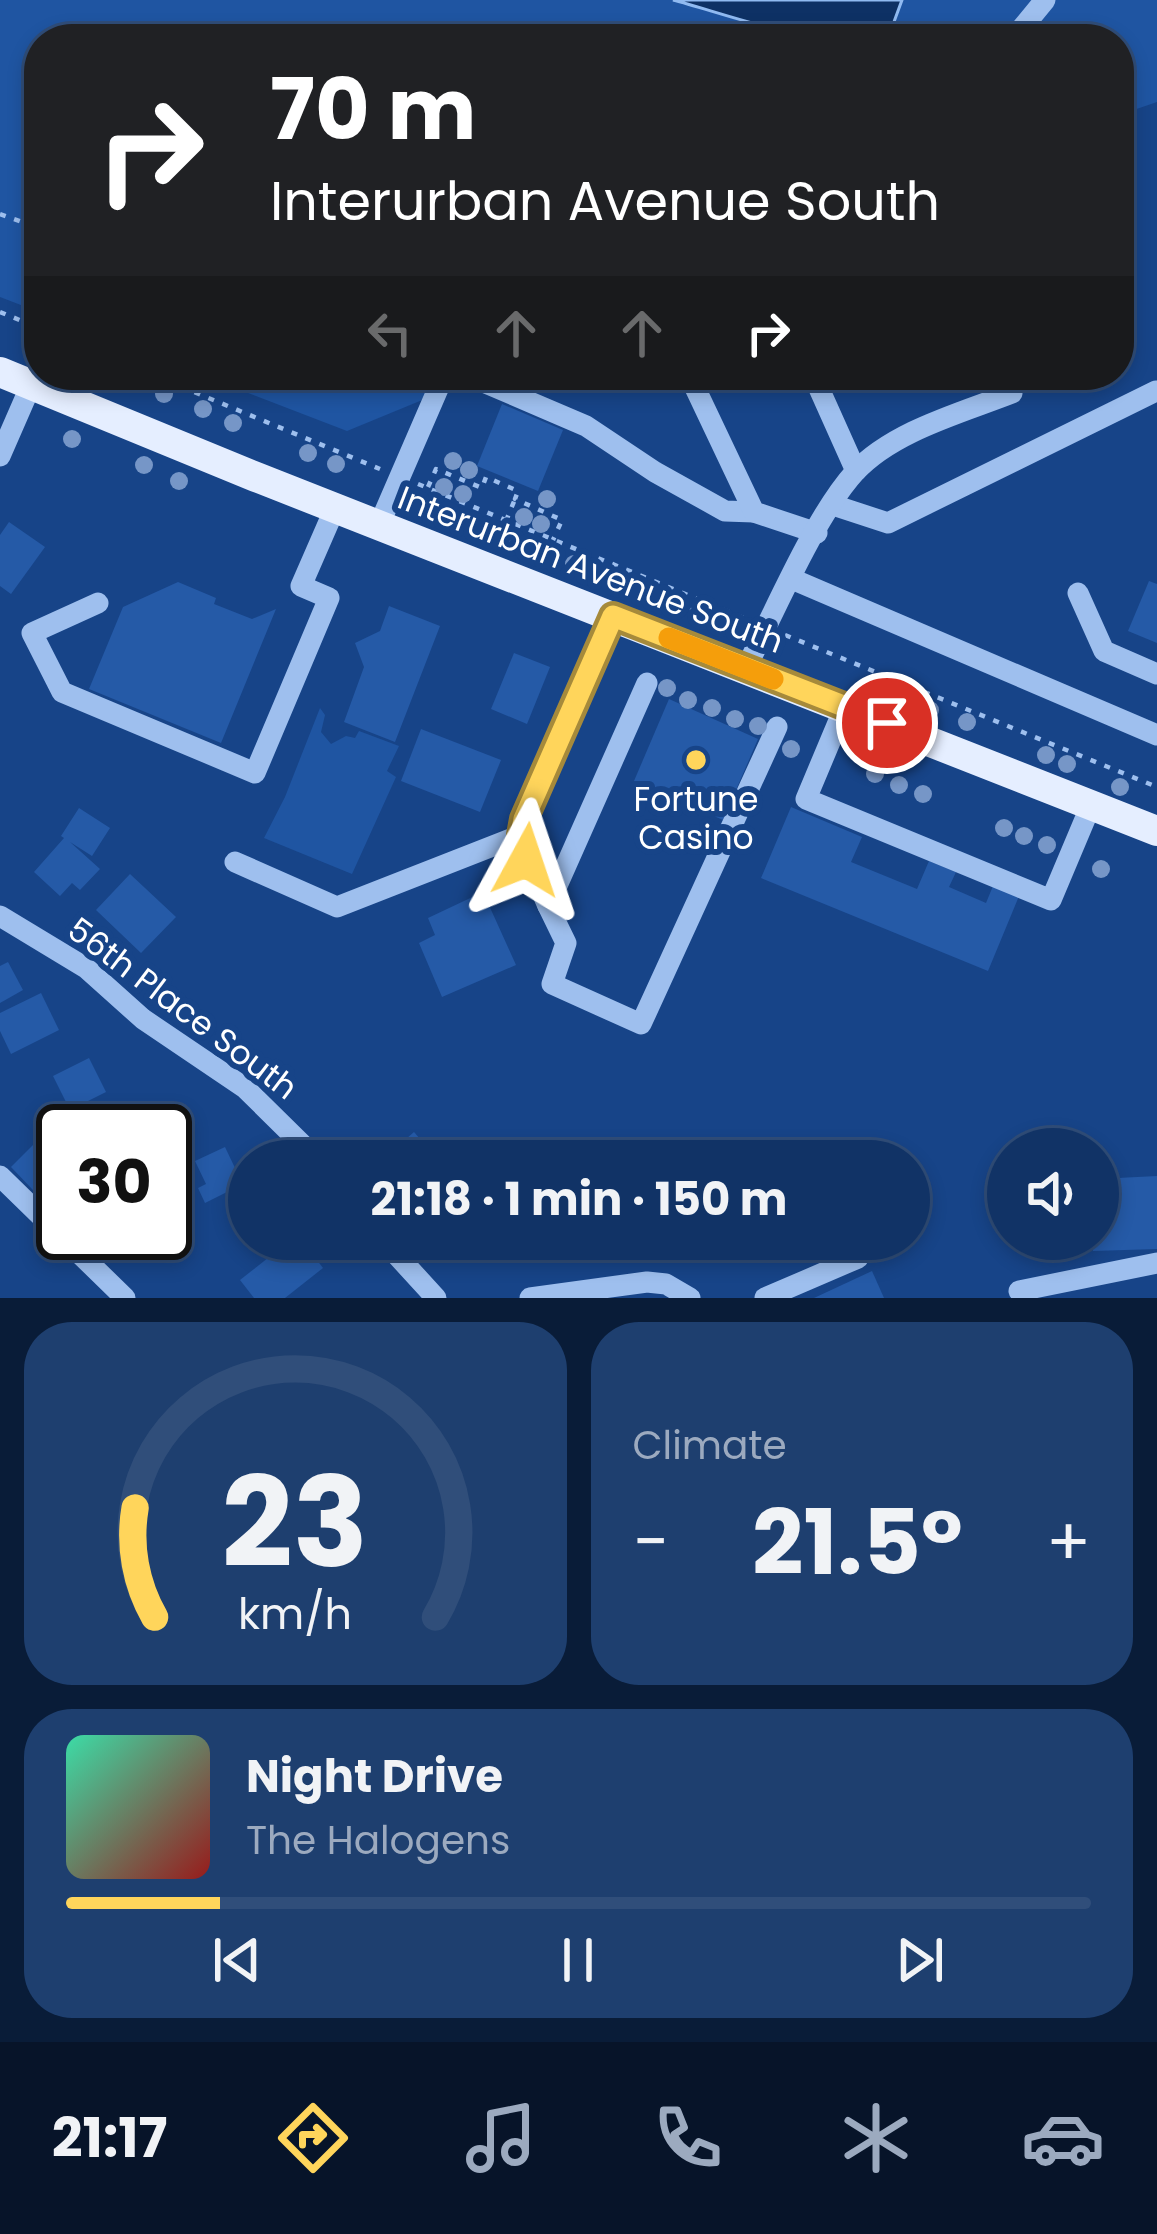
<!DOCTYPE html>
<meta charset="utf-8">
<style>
body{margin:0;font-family:Poppins,sans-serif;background:#1e3f6f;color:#f1f3f6;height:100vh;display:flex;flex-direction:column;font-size:45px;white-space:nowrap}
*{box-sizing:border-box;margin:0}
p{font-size:39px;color:#9caabf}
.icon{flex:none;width:66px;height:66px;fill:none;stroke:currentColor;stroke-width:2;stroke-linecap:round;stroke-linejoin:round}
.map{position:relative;height:1298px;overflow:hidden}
.side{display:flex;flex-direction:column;gap:24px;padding:24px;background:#091c38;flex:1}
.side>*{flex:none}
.top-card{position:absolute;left:24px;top:24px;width:1110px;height:366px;border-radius:48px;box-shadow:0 6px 18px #0003,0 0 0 3px #304e7a;background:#202124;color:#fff;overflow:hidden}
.buttons{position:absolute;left:987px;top:1128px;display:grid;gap:24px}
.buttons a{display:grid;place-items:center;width:132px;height:132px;border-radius:50%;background:#136;box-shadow:0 6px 18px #0003,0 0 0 3px #304e7a;font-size:60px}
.speed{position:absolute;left:36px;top:1104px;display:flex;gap:24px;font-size:60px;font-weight:700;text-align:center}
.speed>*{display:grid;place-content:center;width:156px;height:156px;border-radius:50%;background:#136;box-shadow:0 6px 18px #0003,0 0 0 3px #304e7a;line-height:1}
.speed .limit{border:6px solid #111;border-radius:18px;background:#fff;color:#111}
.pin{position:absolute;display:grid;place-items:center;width:102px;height:102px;color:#fff;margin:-51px;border:6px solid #fff;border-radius:50%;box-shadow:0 3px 12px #0007}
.me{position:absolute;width:132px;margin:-66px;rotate:5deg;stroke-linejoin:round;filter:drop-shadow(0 0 9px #0008)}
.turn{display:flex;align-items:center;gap:42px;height:252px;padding:0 48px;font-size:54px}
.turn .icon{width:156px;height:156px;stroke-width:2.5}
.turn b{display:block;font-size:84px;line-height:102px}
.lanes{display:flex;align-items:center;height:114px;padding:0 48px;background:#0003;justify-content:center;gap:60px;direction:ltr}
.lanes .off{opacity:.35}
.big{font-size:90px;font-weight:700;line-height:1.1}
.side .tile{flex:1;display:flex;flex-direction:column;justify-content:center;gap:18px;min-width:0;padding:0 42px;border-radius:48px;background:#1e3f6f}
.side .dial{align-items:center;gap:0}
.dial svg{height:312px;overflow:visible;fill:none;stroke:#304e7a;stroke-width:7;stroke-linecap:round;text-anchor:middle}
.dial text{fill:#f1f3f6;stroke:none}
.song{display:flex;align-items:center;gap:36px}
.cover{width:144px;height:144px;border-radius:18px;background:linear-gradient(135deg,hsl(160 70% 55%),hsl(0 70% 35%))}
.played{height:12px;border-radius:6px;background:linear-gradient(90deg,#ffd55b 15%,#304e7a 15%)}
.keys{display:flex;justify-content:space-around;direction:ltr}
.heat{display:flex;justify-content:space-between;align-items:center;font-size:66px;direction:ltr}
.side .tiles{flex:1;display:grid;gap:24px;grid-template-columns:1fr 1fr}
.tile:last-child{grid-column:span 2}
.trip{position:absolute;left:228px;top:1140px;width:702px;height:120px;border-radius:60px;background:#136;box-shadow:0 6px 18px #0003,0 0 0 3px #304e7a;font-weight:700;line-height:120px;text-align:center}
.tabs{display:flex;height:192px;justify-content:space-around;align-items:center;background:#071429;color:#9caabf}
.tabs .icon{width:84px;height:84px}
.tabs .current{color:#ffd55b}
.tabs b{font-size:54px;color:#f1f3f6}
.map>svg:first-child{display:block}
.green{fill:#1f55a2}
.water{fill:#0e3165;stroke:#90baf1;stroke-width:3}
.building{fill:#255aa7}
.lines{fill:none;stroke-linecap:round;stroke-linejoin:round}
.path{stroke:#9ebfee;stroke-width:4.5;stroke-dasharray:6 9;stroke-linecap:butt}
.minor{stroke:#9ebfee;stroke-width:21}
.major{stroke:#e5eeff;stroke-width:30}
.tree{fill:#7696c7}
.route-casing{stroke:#a68a3b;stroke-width:30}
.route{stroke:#ffd55b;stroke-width:21}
.slow{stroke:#f59e0b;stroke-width:21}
.poi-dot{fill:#ffd55b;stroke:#174488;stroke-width:4.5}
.labels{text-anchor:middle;stroke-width:12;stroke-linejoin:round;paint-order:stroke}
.street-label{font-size:33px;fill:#fff;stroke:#174488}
.poi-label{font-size:33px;fill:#fff;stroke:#174488}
</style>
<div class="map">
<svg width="1157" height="1298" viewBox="0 0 1157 1298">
<rect width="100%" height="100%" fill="#174488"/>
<g class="green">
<path d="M 0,0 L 1157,0 L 1157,102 L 1119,115 L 1119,39 L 39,39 L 39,312 L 0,297 Z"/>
<path d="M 201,375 L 483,375 L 347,431 Z"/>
<path d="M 320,708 L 325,715 L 321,732 L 331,744 L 346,736 L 355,738 L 359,731 L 399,746 L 387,771 L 396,777 L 352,874 L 264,838 L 285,797 Z"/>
</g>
<path class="water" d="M 673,0 L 902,0 L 891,30 C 840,59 728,14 673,0 Z"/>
<g class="building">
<path d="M 502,404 L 563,430 L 538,491 L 477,466 Z"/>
<path d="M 9,522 L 45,547 L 11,594 L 0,586 L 0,535 Z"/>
<path d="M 1149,581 L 1157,584 L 1157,643 L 1128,631 Z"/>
<path d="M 178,582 L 216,598 L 214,604 L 252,619 L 276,609 L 221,743 L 89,689 L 123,607 Z"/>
<path d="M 389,606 L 440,626 L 395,742 L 344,722 L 364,667 L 355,643 L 380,631 Z"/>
<path d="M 514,653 L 550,667 L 527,724 L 491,709 Z"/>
<path d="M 669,699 L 758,739 L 723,820 L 634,781 Z"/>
<path d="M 421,729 L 501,760 L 480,812 L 401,781 Z"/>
<path d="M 791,807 L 862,837 L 851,862 L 917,889 L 929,861 L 956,872 L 949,887 L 986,903 L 993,886 L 1019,896 L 988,971 L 761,878 Z"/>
<path d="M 79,808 L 110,828 L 92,856 L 70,842 L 100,869 L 80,890 L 72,883 L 60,896 L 34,872 L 64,838 L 61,836 Z"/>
<path d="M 130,874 L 176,917 L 141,953 L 96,910 Z"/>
<path d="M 483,892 L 516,965 L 442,997 L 419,943 L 435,935 L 428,918 Z"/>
<path d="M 8,962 L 23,990 L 0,1003 L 0,966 Z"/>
<path d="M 41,993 L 59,1030 L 11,1054 L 0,1031 L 0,1013 Z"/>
<path d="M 89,1058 L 106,1092 L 70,1110 L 53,1076 Z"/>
<path d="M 141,1103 L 154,1131 L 103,1131 L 99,1123 Z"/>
<path d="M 414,1132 L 439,1161 L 381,1161 Z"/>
<path d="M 38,1140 L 63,1165 L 63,1213 L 56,1206 L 52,1210 L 11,1167 Z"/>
<path d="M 225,1147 L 235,1168 L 246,1162 L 249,1181 L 205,1203 L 198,1188 L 206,1184 L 195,1161 Z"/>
<path d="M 1157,1176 L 1157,1249 L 1093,1251 L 1092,1239 L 1098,1239 L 1098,1179 Z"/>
<path d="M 292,1239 L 301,1239 L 323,1268 L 285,1298 L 254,1298 L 240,1280 Z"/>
<path d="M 803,1239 L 834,1239 L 808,1250 Z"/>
<path d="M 872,1271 L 884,1298 L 814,1298 Z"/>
</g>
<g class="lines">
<g class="path">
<path d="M 0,214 L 39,228"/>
<path d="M 0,312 L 39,328"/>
<path d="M 153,375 L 380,469"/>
<path d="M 418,484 L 746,619"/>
<path d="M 428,487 L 436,469 L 482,488 L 486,477 L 518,491 L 515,499 L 562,520 L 553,540"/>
<path d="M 506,521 L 515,499"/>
<path d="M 785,635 L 1157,787"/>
</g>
<g class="minor">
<path d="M 1013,39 L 1045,0"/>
<path d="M 467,375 L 586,426 L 655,472 L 725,511 L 754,512"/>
<path d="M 689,375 L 754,512 L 817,533"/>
<path d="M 813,375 L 856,471"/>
<path d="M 0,456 L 31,385"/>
<path d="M 833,505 L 888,523 L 1156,391"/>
<path d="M 379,525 L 444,375"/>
<path d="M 792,579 L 1157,735"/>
<path d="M 1078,593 L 1104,651 L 1157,674"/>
<path d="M 98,603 L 32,633 L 62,692 L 255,773 L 329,598 L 301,586 L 335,508"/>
<path d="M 746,668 C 774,613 815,516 855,472 C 893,431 961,413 1012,393"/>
<path d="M 647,683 L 548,906 L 566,943 L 552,984 L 641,1024 L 777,727"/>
<path d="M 845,706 L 806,799 L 1051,900 L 1091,805"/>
<path d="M 235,862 L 337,907 L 521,835"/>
<path d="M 548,906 L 523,849 L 524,819 L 613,616"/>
<path d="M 0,916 L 86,968 L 143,1019 L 245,1088 L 319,1161"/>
<path d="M 0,1176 L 125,1298"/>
<path d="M 382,1239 L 436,1298"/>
<path d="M 1019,1291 L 1157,1263"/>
<path d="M 530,1298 L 647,1282 L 666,1284 L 690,1298"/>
<path d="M 765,1298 L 858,1258"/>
</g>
<path class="major" d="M 0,372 L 256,477 L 1157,831"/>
</g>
<g class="tree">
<circle cx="164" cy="394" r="9"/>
<circle cx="203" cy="409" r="9"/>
<circle cx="233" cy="423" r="9"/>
<circle cx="72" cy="439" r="9"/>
<circle cx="308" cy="453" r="9"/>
<circle cx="453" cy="461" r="9"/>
<circle cx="336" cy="464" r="9"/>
<circle cx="144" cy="465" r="9"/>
<circle cx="469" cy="470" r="9"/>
<circle cx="179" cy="481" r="9"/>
<circle cx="444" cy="487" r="9"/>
<circle cx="463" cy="494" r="9"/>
<circle cx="547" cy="499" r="9"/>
<circle cx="446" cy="515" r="9"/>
<circle cx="524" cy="517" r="9"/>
<circle cx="541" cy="524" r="9"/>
<circle cx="516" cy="541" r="9"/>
<circle cx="553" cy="554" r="9"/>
<circle cx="574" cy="564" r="9"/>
<circle cx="604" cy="574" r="9"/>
<circle cx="620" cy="583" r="9"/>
<circle cx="640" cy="590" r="9"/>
<circle cx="672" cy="602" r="9"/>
<circle cx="698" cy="613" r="9"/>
<circle cx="667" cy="688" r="9"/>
<circle cx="882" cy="689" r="9"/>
<circle cx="905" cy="699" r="9"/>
<circle cx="688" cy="700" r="9"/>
<circle cx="712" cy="708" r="9"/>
<circle cx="930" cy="710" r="9"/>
<circle cx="735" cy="719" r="9"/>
<circle cx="967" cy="722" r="9"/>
<circle cx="758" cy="726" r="9"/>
<circle cx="791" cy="749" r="9"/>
<circle cx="1046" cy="755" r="9"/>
<circle cx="1067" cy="764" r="9"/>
<circle cx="875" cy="774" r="9"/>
<circle cx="899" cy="785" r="9"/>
<circle cx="1120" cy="787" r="9"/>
<circle cx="923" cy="794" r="9"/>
<circle cx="1004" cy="828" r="9"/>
<circle cx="1024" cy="836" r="9"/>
<circle cx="1047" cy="845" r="9"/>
<circle cx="1101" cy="869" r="9"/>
</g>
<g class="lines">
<g class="route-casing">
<path id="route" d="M 526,860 L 521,835 L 524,819 L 613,616 L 887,723"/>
</g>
<use href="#route" class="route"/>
<path class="slow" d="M 669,638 L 773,679"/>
</g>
<circle class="poi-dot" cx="696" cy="760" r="12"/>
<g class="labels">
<g class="street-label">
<text transform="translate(591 569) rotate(21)" y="12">Interurban Avenue South</text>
<text transform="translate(183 1008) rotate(37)" y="12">56th Place South</text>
</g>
<g class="poi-label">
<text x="696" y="811">Fortune<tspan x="696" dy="38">Casino</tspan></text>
</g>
</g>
</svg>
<div class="buttons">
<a><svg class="icon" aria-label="sound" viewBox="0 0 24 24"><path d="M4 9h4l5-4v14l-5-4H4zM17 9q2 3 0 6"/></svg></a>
</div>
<div class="speed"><div class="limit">30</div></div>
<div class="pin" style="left:887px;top:723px;background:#d93025"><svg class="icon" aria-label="arrive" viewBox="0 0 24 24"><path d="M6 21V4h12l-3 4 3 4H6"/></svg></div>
<svg class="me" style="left:526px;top:860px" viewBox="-20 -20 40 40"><path d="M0-17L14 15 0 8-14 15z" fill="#ffd55b" stroke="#fff" stroke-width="4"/></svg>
<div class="trip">21:18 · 1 min · 150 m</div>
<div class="top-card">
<div class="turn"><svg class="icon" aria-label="right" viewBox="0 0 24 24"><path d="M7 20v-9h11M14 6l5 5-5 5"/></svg><div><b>70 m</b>Interurban Avenue South</div></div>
<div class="lanes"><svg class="icon off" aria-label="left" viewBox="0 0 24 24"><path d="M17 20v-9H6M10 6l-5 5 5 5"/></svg><svg class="icon off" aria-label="ahead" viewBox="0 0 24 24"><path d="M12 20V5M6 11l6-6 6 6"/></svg><svg class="icon off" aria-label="ahead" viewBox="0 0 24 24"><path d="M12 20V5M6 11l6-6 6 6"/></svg><svg class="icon" aria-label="right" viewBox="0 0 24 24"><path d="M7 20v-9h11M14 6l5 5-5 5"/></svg></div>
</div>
</div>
<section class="side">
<div class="tiles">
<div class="tile dial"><svg viewBox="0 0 100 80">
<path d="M14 69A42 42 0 1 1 86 69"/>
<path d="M14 69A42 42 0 0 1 9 41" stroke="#ffd55b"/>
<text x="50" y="56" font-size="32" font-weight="700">23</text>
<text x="50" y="72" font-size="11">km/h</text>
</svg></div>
<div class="tile"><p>Climate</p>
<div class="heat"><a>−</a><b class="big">21.5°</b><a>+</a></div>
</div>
<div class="tile">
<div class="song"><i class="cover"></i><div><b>Night Drive</b><p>The Halogens</p></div></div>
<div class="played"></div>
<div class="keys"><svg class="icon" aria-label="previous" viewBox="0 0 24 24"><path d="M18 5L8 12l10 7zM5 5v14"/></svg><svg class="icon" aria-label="pause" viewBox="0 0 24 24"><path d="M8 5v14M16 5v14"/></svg><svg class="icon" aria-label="next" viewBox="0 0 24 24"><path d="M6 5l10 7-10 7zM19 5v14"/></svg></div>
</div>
</div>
</section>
<nav class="tabs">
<b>21:17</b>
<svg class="icon current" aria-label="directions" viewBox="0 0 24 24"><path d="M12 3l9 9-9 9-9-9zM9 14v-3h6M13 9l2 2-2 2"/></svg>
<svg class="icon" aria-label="music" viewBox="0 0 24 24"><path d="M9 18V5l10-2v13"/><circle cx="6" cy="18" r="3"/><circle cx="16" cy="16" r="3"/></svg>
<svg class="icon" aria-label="phone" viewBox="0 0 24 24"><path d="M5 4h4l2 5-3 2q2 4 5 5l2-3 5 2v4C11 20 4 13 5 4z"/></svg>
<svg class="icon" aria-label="climate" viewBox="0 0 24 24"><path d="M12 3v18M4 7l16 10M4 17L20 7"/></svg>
<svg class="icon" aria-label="car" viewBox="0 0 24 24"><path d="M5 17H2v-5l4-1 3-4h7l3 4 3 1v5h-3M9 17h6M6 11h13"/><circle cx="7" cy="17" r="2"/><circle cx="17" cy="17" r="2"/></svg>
</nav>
